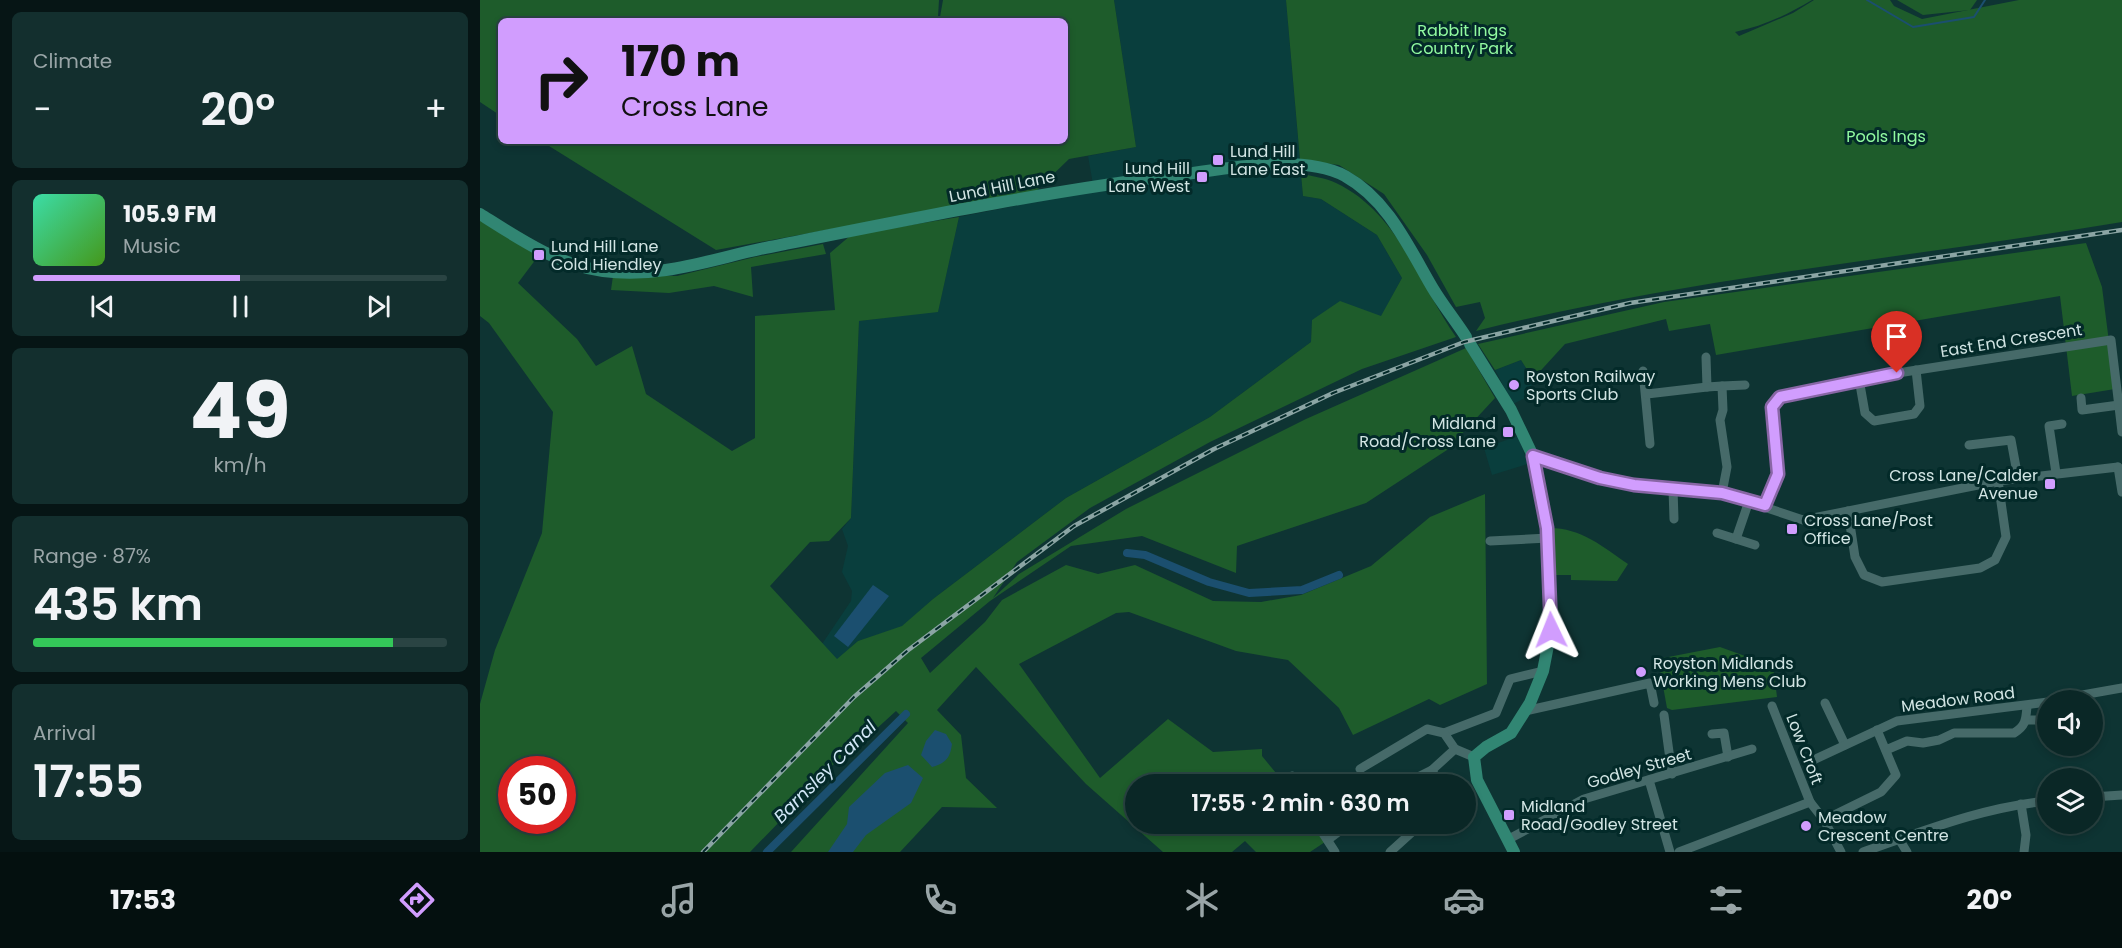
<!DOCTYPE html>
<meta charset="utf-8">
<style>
body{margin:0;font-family:Poppins,sans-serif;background:#132f2e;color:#f1f3f6;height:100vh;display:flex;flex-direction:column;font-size:22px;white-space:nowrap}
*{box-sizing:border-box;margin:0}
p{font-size:20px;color:#99a5a7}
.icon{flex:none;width:33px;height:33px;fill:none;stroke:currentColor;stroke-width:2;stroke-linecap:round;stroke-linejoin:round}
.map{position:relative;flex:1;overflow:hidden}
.details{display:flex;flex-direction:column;gap:12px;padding:12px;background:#061515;width:480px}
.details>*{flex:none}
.hud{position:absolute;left:18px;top:18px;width:570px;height:126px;border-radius:9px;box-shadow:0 3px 9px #0003,0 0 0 2px #2a4443;background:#d19dfe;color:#111;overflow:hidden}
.fabs{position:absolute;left:1557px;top:690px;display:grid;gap:12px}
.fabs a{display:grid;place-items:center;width:66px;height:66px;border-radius:50%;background:#0a2726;box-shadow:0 3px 9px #0003,0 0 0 2px #2a4443;font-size:30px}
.speed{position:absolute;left:18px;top:756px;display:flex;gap:12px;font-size:30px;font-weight:700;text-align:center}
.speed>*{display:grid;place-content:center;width:78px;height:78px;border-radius:50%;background:#0a2726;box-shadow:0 3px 9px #0003,0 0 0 2px #2a4443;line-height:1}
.speed .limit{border:9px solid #d22;background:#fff;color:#111}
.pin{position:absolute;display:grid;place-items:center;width:51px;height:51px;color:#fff;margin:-62px -26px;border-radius:50% 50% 50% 0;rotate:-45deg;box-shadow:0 0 6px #0007}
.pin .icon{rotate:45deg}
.me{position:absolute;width:66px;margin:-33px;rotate:358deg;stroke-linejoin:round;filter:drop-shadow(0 0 4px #0008)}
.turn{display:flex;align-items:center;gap:21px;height:126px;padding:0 24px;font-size:27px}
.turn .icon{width:78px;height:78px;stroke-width:2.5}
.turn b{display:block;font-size:42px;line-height:51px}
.big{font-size:45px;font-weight:600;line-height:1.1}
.details .card{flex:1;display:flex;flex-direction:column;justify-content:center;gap:9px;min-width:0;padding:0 21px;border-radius:9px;background:#132f2e}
.details .dial{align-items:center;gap:0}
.dial b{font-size:78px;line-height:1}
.song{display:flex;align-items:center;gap:18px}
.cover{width:72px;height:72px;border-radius:9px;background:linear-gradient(135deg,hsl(160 70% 55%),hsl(100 70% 35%))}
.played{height:6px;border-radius:3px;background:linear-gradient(90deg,#d19dfe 50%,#2a4443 50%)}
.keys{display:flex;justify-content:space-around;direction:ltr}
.heat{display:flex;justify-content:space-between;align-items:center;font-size:33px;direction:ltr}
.charge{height:9px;border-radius:4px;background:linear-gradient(90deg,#34c759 87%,#2a4443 0)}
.trip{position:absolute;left:645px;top:774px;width:351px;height:60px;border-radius:30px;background:#0a2726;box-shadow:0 3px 9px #0003,0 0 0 2px #2a4443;font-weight:600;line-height:60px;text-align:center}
.tabs{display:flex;height:96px;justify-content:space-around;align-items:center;background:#04100f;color:#99a5a7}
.tabs .icon{width:42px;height:42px}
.tabs .current{color:#d19dfe}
.tabs b{font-size:27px;color:#f1f3f6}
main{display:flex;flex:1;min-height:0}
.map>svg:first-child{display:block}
.built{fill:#093e3d}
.green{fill:#1e5c2b;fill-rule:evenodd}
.water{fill:#1b4f6f}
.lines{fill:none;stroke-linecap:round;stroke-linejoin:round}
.stream{stroke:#1b4f6f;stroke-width:2}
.canal{stroke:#1b4f6f;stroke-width:8}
.minor{stroke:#466a69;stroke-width:9}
.major{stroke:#318673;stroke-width:12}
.rail-casing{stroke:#8ba5a4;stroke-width:4.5}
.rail{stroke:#032a29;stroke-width:2;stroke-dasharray:7;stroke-linecap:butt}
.route-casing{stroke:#8866a5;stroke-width:15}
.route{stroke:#d19dfe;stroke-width:10}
.poi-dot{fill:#d19dfe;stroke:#032a29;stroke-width:2}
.labels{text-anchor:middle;stroke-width:6;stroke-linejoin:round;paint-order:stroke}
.park-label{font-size:16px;fill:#91faa0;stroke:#032a29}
.poi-label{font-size:16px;fill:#d2e5e4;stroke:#032a29;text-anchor:start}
.street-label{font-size:16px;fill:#d2e5e4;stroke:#032a29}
.water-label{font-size:18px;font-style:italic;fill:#d1e7f6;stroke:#032a29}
</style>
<main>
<section class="details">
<div class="card"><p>Climate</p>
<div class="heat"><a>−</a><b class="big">20°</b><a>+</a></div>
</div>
<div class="card">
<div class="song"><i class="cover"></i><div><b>105.9 FM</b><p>Music</p></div></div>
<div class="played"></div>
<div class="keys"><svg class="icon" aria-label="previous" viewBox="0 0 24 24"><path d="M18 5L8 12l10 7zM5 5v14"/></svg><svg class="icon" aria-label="pause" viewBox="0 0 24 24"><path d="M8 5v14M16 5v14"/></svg><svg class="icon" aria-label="next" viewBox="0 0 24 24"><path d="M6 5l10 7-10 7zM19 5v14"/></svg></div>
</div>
<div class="card dial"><b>49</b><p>km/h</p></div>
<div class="card"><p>Range · 87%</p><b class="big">435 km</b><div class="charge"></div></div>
<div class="card"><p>Arrival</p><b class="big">17:55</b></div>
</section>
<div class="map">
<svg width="1642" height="852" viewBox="0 0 1642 852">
<rect width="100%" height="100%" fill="#0e3433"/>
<g class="built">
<path d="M 634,0 L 806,0 L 823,196 L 841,199 L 897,235 L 922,278 L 901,317 L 832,320 L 831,342 L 730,417 L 586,498 L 453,599 L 422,627 L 378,641 L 357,660 L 342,644 L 371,601 L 372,591 L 362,572 L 368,546 L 362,529 L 371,518 L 379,321 L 458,311 L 479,217 L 614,190 L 608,156 L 656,147 Z"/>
<path d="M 1041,360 L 1053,379 L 1049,396 L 1033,404 L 1015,370 Z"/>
<path d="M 1038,436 L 1048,464 L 1012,475 L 1004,448 Z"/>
</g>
<g class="green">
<path d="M 0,0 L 459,0 L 458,17 L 460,17 L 463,0 L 634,0 L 656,147 L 589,159 L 555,192 L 236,250 L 61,141 L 585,141 L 585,21 L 21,21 L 21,116 L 0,102 Z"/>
<path d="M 806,0 L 1332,0 C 1307,15 1283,26 1255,32 L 1259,36 L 1313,13 L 1334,0 L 1410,0 L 1414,6 L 1442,19 L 1539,0 L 1642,0 L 1642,222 C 1427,258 1208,278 996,331 L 1005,318 L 1000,302 L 976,307 L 947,255 L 904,194 L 859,165 L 820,160 Z"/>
<path d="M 1417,0 L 1497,0 L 1490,10 L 1443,15 Z"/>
<path d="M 821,174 C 832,176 846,178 856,183 C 919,213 939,284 976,337 L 882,369 L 730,442 L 610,508 L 537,562 L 513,598 L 539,574 L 646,509 L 826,419 L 986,348 L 1015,398 L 967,450 L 886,503 L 757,546 L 756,573 L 662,536 L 591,546 L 510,601 L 441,658 L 450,673 L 505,622 L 522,600 L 586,565 L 618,574 L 655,565 L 733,601 L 781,602 L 821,595 L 891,566 L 950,517 L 1005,494 L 1007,684 L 960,705 L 949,699 L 873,735 L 859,708 L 808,660 L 756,651 L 649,612 L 636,613 L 539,664 L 620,778 L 688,719 L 733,752 L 782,749 L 782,756 L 805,784 L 656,784 L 656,824 L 835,824 L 848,840 L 830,852 L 776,852 L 765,841 L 752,852 L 683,852 L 606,784 L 496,667 L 457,710 L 481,735 L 486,778 L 517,808 L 462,807 L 420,852 L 311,852 L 428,723 L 416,711 L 382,742 L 316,794 L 305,816 L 270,852 L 0,852 L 0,704 L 15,650 L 62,533 L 73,412 L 9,323 L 0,316 L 0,220 L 59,255 L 38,283 L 97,339 L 116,366 L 152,346 L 166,394 L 252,451 L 275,438 L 275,316 L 355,310 L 350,253 L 371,235 L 479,217 L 458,312 L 379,321 L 371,518 L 349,541 L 330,542 L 290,586 L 357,659 L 378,641 L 422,626 L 453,599 L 586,498 L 730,417 L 831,342 L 832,320 L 860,301 L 901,316 L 922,278 L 897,235 L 841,199 L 823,196 ZM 32,770 L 82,770 L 82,820 L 32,820 Z"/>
<path d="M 1606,243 L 1622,287 L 1635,389 L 1592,396 L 1580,296 L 1236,355 L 1230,324 L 1189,331 L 1186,319 L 1085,344 L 1053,379 L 1041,360 L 1015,370 L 998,344 L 1184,302 Z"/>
<path d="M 343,244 L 346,254 L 271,267 L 273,297 L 234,286 L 189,293 L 131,290 L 133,276 L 197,276 L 275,257 Z"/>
<path d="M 1067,528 C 1100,527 1122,546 1148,564 L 1137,581 L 1091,580 L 1091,575 L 1069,575 Z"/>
<path d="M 1240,647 L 1293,666 L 1297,697 L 1192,710 L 1187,708 L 1178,659 Z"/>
</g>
<g class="water">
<path d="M 393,585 L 409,596 L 368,647 L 354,636 Z"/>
<path d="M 455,730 L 466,734 L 472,744 C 470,758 466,763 452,767 L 441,755 L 446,741 Z"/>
<path d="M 428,765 L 443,778 L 431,803 L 386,835 L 373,852 L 348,852 L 367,824 L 369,807 L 405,773 Z"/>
</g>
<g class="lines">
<path class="stream" d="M 1387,0 L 1433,27 L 1494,17 L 1505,0"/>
<g class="canal">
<path d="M 647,553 L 665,555 L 729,582 L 769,593 L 822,590 L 859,575"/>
<path d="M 287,852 L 426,714"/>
</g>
<g class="minor">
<path d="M 1226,357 L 1227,387 L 1242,386 L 1243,410 L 1240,420 L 1247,467 L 1242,493"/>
<path d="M 1163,371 L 1170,444"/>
<path d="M 1379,379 L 1385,413 L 1394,421 L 1434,414 L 1440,406 L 1436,370"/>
<path d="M 1242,386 L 1265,385"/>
<path d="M 1167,394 L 1227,387"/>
<path d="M 1601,398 L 1602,410 L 1639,405"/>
<path d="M 1489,445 L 1531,440 L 1538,478"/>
<path d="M 1053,456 L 1120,478 L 1154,485 L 1242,493 L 1323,520 L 1518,481 L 1638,467"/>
<path d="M 1638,467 L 1642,492"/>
<path d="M 1576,473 L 1569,426 L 1582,424"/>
<path d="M 1193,489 L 1194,519"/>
<path d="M 1285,505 L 1297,474 L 1292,407 L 1300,397 L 1379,379 L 1631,340 L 1642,432"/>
<path d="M 1368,511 L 1375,557 L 1384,575 L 1402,582 L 1500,568 L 1515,560 L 1526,537 L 1518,481"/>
<path d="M 1237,533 L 1275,545"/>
<path d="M 1256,539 L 1269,501"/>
<path d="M 1010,541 L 1068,538"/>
<path d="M 1574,700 L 1642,688"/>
<path d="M 1345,703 L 1365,745"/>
<path d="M 1292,706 L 1330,802"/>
<path d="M 1045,711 L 1170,683 L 1174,703"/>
<path d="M 1184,715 L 1192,774"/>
<path d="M 1546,720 L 1568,720"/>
<path d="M 964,733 L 1016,713 L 1030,679 L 1063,671"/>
<path d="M 1232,734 L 1244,733 L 1248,757"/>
<path d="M 1406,750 L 1427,741 L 1443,743 L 1459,740 L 1474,733 L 1534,733 C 1546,726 1546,719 1547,706"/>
<path d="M 1329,762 L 1417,721 L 1568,702"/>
<path d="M 880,769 L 947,729 L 964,733 L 975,749"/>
<path d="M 952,770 L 959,784"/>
<path d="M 812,776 L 817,784"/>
<path d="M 1169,780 L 1190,852"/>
<path d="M 924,784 L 952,770 L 975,749 L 994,757"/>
<path d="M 1612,797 L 1642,795"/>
<path d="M 1541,804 L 1546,835 L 1544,852"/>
<path d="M 1344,820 L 1401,792 L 1416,775 L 1397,730"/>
<path d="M 837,824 L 855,852"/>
<path d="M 849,839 L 869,824"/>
<path d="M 1419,839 L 1427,852"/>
<path d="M 1027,840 L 1104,799 L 1272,749"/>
<path d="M 910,852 L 941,824"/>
<path d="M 1199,852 L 1330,802 L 1344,820 L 1361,852"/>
<path d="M 1383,852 C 1444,831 1503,807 1568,801"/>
</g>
<g class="major">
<path d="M 0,214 C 38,238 77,265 123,271 C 182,279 234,258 290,247 C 430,219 571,190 713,173 C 755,167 825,155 865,176 C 908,200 928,246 952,287 C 962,304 975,320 986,337"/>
<path d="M 990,344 L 1031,410 L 1053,456 L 1067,527 L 1071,630 L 1063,671 L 1050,703 L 1031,733 L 1006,747 L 994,757 L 997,780 L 1034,852"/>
</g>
<g class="rail-casing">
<path id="rail" d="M 223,852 L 374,697 L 427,651 L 594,526 L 734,449 L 853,393 L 984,342 L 1150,303 L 1642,230"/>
</g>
<use href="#rail" class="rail"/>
</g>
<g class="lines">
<g class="route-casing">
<path id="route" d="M 1071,630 L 1067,528 L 1053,456 L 1120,478 L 1154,485 L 1242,493 L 1285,505 L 1298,474 L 1292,407 L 1300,397 L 1417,373"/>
</g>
<use href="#route" class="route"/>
</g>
<g class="poi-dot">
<rect x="732" y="154" width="12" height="12" rx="3"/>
<rect x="716" y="171" width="12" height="12" rx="3"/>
<rect x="53" y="249" width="12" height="12" rx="3"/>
<circle cx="1034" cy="385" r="6"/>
<rect x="1022" y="426" width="12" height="12" rx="3"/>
<rect x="1564" y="478" width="12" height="12" rx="3"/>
<rect x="1306" y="523" width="12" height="12" rx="3"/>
<circle cx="1161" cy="672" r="6"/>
<rect x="1023" y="809" width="12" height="12" rx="3"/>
<circle cx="1326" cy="826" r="6"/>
</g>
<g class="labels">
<g class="park-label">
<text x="982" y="36">Rabbit Ings<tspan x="982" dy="18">Country Park</tspan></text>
<text x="1406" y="142">Pools Ings</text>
</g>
<g class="poi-label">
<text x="750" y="157">Lund Hill<tspan x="750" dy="18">Lane East</tspan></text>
<text x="710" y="174" text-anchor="end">Lund Hill<tspan x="710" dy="18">Lane West</tspan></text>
<text x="71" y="252">Lund Hill Lane<tspan x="71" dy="18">Cold Hiendley</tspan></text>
<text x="1046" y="382">Royston Railway<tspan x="1046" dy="18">Sports Club</tspan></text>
<text x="1016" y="429" text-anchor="end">Midland<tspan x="1016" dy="18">Road/Cross Lane</tspan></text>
<text x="1558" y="481" text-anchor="end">Cross Lane/Calder<tspan x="1558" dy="18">Avenue</tspan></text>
<text x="1324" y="526">Cross Lane/Post<tspan x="1324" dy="18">Office</tspan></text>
<text x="1173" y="669">Royston Midlands<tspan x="1173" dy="18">Working Mens Club</tspan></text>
<text x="1041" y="812">Midland<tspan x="1041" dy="18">Road/Godley Street</tspan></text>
<text x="1338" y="823">Meadow<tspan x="1338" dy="18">Crescent Centre</tspan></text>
</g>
<g class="street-label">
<text transform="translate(522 186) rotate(-11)" y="6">Lund Hill Lane</text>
<text transform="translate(1531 340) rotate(-9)" y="6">East End Crescent</text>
<text transform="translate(1478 699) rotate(-7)" y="6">Meadow Road</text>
<text transform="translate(1325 749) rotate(69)" y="6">Low Croft</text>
<text transform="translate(1159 768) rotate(-16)" y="6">Godley Street</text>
</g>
<g class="water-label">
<text transform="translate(345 772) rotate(-45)" y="6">Barnsley Canal</text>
</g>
</g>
</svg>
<div class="fabs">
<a><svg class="icon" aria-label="sound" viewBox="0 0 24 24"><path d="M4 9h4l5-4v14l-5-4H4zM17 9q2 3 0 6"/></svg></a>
<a><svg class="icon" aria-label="layers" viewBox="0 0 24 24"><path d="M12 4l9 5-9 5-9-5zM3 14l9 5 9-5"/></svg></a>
</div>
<div class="speed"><div class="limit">50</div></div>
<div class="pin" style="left:1417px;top:373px;background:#d93025"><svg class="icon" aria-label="arrive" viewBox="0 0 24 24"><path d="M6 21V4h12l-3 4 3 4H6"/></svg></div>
<svg class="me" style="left:1071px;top:630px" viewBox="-20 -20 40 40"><path d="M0-17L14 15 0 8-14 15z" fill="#d19dfe" stroke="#fff" stroke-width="4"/></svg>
<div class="trip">17:55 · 2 min · 630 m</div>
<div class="hud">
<div class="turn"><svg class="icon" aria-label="right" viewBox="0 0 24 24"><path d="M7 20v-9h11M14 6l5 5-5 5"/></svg><div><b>170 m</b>Cross Lane</div></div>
</div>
</div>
</main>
<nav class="tabs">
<b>17:53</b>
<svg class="icon current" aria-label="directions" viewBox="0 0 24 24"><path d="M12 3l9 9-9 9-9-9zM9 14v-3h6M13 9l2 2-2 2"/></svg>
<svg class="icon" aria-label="music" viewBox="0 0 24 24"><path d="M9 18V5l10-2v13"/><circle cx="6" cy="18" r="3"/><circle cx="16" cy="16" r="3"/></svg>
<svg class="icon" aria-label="phone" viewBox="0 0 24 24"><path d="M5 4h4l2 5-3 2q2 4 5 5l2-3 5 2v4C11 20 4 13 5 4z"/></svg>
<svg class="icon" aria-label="climate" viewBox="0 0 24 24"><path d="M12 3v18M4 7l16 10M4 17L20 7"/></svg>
<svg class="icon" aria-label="car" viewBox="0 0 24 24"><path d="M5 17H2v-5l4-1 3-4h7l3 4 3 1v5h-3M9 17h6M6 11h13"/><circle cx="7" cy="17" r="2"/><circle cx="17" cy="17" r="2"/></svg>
<svg class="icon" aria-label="filters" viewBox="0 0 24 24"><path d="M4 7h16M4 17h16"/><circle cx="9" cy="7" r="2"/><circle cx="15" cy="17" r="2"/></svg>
<b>20°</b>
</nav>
